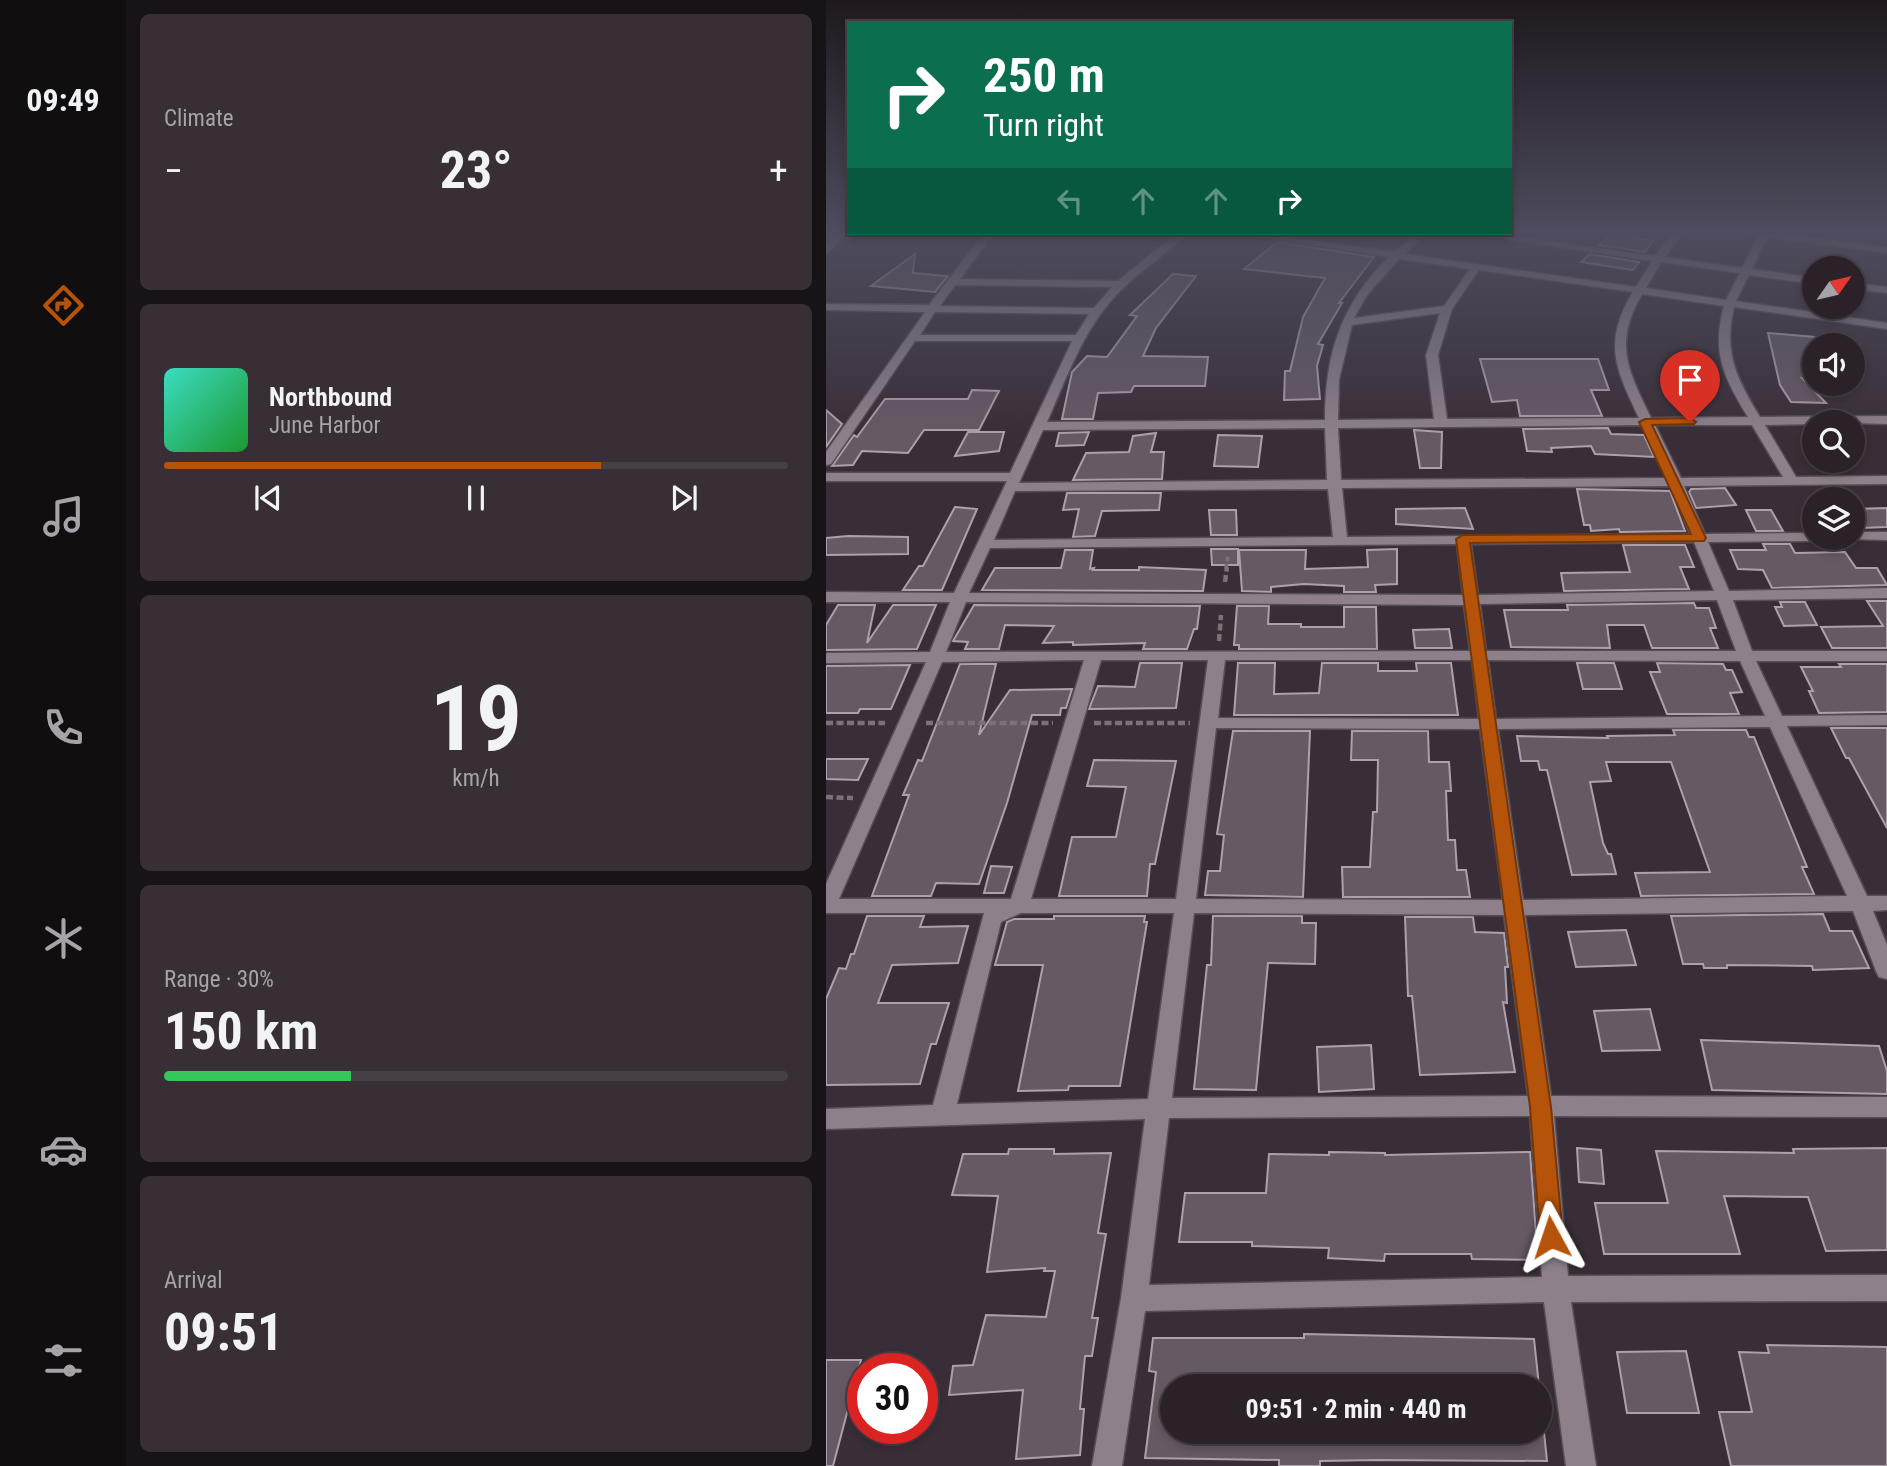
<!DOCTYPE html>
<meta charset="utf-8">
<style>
body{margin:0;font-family:"Roboto Condensed",sans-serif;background:#372f35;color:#f1f3f6;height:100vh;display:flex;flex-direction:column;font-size:26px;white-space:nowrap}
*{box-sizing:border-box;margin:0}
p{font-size:23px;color:#a6a4a8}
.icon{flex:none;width:38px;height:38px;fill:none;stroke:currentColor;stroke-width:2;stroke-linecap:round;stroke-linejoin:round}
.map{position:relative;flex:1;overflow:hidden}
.sheet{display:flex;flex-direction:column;gap:14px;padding:14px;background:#181317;width:700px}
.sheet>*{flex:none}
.top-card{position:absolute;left:21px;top:21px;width:665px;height:214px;border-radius:0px;box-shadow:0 4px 10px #0003,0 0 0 2px #473f46;background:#0b6e4f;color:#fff;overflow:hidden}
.needle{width:46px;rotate:56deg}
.controls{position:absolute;left:976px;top:256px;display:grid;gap:14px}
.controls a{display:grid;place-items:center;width:63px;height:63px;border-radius:50%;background:#2b2229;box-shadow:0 4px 10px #0003,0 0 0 2px #473f46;font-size:35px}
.speed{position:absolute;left:21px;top:1353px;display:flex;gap:14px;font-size:35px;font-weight:700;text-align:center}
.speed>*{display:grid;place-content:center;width:91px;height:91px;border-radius:50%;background:#2b2229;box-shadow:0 4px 10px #0003,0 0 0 2px #473f46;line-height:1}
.speed .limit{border:10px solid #d22;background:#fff;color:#111}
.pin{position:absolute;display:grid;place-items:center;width:60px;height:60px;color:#fff;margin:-72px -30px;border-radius:50% 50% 50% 0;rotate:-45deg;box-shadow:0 0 7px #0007}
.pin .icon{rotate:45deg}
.me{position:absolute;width:77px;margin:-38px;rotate:355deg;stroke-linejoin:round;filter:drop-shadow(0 0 5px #0008)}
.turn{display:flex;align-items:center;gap:24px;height:147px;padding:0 21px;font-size:32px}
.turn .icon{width:91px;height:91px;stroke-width:2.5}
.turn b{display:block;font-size:49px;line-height:60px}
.lanes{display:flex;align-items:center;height:66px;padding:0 21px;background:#0003;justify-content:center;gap:35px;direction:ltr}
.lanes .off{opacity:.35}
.big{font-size:52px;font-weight:700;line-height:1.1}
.sheet .tile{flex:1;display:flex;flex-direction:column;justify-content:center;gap:10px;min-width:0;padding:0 24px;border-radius:10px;background:#372f35}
.sheet .dial{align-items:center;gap:0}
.dial b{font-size:91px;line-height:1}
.song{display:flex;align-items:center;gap:21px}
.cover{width:84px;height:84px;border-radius:10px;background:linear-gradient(135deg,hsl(170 70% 55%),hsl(130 70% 35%))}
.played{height:7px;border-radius:4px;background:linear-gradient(90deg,#b45309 70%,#473f46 70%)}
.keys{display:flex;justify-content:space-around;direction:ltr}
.heat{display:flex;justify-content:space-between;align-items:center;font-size:38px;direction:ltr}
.charge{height:10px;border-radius:5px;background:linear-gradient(90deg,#34c759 30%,#473f46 0)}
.trip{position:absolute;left:334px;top:1374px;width:392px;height:70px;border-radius:35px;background:#2b2229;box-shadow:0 4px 10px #0003,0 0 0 2px #473f46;font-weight:700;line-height:70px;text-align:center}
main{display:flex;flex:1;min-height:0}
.menu{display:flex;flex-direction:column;width:126px;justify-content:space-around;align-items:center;background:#110e10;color:#a6a4a8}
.menu .icon{width:49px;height:49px}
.menu .selected{color:#b45309}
.menu b{font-size:32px;color:#f1f3f6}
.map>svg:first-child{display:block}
.building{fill:#655963;stroke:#aea0ab;stroke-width:2}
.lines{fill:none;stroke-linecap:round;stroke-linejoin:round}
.street-casing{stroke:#564d55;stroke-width:3}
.path-far1{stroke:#7b7179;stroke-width:3.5;stroke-dasharray:5 2.5;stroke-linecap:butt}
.path{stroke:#7b7179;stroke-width:4.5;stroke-dasharray:7 3.5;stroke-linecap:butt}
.street{fill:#8d808b;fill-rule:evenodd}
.route{fill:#b45309;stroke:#753606;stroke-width:2}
</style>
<main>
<nav class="menu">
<b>09:49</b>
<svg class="icon selected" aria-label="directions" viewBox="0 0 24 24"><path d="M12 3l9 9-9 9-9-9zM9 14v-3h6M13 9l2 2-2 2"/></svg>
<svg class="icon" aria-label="music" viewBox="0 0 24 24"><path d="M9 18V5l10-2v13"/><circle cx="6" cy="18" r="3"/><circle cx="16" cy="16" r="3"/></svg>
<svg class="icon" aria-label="phone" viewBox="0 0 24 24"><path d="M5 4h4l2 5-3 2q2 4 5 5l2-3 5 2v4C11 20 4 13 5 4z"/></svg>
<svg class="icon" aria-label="climate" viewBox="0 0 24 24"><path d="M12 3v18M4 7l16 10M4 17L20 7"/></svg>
<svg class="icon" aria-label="car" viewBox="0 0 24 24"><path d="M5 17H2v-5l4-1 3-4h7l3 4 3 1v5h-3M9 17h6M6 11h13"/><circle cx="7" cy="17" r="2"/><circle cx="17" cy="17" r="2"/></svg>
<svg class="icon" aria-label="filters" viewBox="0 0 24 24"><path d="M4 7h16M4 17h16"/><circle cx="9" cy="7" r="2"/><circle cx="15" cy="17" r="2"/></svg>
</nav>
<section class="sheet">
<div class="tile"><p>Climate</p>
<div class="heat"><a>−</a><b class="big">23°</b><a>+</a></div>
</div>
<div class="tile">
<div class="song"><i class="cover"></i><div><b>Northbound</b><p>June Harbor</p></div></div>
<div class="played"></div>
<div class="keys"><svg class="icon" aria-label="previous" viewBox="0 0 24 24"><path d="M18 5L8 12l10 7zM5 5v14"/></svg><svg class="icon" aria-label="pause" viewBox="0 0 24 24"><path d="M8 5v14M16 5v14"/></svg><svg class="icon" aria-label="next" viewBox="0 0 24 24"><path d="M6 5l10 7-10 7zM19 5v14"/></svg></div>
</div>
<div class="tile dial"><b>19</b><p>km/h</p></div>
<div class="tile"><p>Range · 30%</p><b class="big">150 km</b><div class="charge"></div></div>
<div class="tile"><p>Arrival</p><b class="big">09:51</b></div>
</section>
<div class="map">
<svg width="1061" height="1466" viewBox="0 0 1061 1466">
<rect width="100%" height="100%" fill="#392e37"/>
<g class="building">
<path d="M 786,233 L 812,233 L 807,238 L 827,241 L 819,252 L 773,245 Z"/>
<path d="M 451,242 L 548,257 L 513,303 L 516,303 L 492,344 L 497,345 L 491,366 L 494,399 L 458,400 L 459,371 L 464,371 L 477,317 L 499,278 L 418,269 Z"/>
<path d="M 89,254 L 87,273 L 122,276 L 109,292 L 45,286 Z"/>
<path d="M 764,254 L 813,262 L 807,270 L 755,262 Z"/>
<path d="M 347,274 L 370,276 L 330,328 L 317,356 L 382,357 L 379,386 L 308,386 L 305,392 L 272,393 L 267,419 L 236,419 L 246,372 L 261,356 L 281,357 L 311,316 L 304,315 Z"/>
<path d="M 942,333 L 989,337 L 989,379 L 976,378 L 1000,403 L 965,402 L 954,385 Z"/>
<path d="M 654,359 L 772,359 L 783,390 L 765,390 L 776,416 L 694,416 L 691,400 L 666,402 Z"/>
<path d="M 146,390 L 173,391 L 153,430 L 98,430 L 82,453 L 36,451 L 27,465 L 6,466 L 28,435 L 31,437 L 59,399 L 142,399 Z"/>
<path d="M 0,410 L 16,424 L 0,447 Z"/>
<path d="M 782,428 L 785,434 L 818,435 L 828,457 L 769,454 L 765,446 L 725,448 L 726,452 L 701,451 L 697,429 Z"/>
<path d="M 588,430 L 616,432 L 615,468 L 594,468 Z"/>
<path d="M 142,432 L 178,432 L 173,451 L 129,456 Z"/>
<path d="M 263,432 L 258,445 L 230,446 L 233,433 Z"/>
<path d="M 330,433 L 325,452 L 338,452 L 336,479 L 247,480 L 260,453 L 303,452 L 307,436 Z"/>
<path d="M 392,435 L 436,436 L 432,467 L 388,466 Z"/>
<path d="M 899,488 L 910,505 L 870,508 L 863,492 L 865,489 Z"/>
<path d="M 751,489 L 844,491 L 859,531 L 794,532 L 793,529 L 765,531 L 764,525 L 758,525 Z"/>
<path d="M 241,493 L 335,493 L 333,510 L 276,511 L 269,536 L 247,537 L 253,509 L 237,510 Z"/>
<path d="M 129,507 L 151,509 L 116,590 L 77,590 L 93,566 L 97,566 Z"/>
<path d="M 639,508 L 647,529 L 570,524 L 570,509 Z"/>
<path d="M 1061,508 L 1061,527 L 1034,528 L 1027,517 L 1027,509 Z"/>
<path d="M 383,510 L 410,510 L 411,535 L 385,535 Z"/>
<path d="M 920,510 L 945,510 L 957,531 L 930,531 Z"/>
<path d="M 22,536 L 82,537 L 82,554 L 0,555 L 0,538 Z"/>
<path d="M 937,544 L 964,544 L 969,553 L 1019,552 L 1030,568 L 1051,568 L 1061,585 L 946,588 L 937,570 L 912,569 L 904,550 L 940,550 Z"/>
<path d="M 797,545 L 859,545 L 868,567 L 854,567 L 863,589 L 738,591 L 735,573 L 804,572 Z"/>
<path d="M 385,549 L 412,549 L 412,565 L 386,565 Z"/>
<path d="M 571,549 L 571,584 L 549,585 L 550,592 L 518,592 L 518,586 L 478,584 L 445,587 L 445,592 L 416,591 L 413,550 L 480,550 L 479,569 L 542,567 L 541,550 Z"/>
<path d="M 239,550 L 267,550 L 264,569 L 268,568 L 267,570 L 313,570 L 313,567 L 380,570 L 377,591 L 156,590 L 169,568 L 235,568 Z"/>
<path d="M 1041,601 L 1061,601 L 1061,648 L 1006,648 L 995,627 L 1057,626 Z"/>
<path d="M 954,602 L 979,602 L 991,625 L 958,626 L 949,607 L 956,607 Z"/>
<path d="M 868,603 L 870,608 L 883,608 L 890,628 L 884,628 L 892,648 L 826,648 L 818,625 L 781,625 L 784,648 L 685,647 L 678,610 L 742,610 L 741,605 Z"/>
<path d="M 12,605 L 49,605 L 41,643 L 67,605 L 110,605 L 91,649 L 0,650 L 0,625 Z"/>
<path d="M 148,605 L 374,606 L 371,629 L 368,629 L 361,649 L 317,649 L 319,643 L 247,645 L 247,642 L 217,643 L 228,626 L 179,625 L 173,649 L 139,649 L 142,642 L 127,641 Z"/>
<path d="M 411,606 L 443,606 L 442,624 L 475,624 L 475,627 L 518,627 L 518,607 L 550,607 L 551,649 L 413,649 L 413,645 L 408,645 Z"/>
<path d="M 623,629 L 626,648 L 589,648 L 587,630 Z"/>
<path d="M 314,663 L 356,663 L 350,708 L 263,709 L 272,686 L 309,687 Z"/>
<path d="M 412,663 L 449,663 L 448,694 L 493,693 L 496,663 L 552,663 L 552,671 L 591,671 L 590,663 L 625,663 L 632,715 L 408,715 Z"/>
<path d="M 751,663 L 788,663 L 796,689 L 757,689 Z"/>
<path d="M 831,663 L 897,664 L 900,670 L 906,670 L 916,692 L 904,693 L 913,714 L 841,714 L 824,672 L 834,672 Z"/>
<path d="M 134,664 L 170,664 L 153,735 L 184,690 L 246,689 L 240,708 L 235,708 L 234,715 L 206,715 L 181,803 L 153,884 L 110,883 L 105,896 L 46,896 L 83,795 L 77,795 L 92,760 L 96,761 Z"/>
<path d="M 1013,664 L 1061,664 L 1061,712 L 993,713 L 983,691 L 987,691 L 975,667 L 1015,667 Z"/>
<path d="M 84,665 L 65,709 L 34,709 L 32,713 L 0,713 L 0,666 Z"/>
<path d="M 1005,728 L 1061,728 L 1061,828 L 1023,758 L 1020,758 Z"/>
<path d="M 847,730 L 920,730 L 923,737 L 928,737 L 981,867 L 976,867 L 988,894 L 815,896 L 809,873 L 884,872 L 845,762 L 780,762 L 785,781 L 764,782 L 777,843 L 782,854 L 785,854 L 790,874 L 746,875 L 721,770 L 714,770 L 712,761 L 695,761 L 691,736 L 782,738 L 781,736 L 849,735 Z"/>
<path d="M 407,731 L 484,731 L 477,897 L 379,895 L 382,871 L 394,871 L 398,835 L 391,834 Z"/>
<path d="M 526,731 L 602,731 L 603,762 L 623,762 L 625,791 L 620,791 L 622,840 L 629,840 L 631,870 L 640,870 L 644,897 L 517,897 L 516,867 L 544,867 L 547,812 L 551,812 L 552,760 L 525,760 Z"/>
<path d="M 0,759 L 42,759 L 32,780 L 0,779 Z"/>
<path d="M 268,760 L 350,761 L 329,864 L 324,864 L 321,896 L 233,896 L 246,837 L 290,837 L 300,787 L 261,786 Z"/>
<path d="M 165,866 L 186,867 L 178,893 L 158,893 Z"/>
<path d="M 997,914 L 1004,931 L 1026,931 L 1043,968 L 987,970 L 986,966 L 901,965 L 901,968 L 878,968 L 877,964 L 857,964 L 845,916 Z"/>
<path d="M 41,916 L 98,916 L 94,927 L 142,926 L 132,963 L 66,965 L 52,1003 L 123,1003 L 110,1044 L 105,1044 L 94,1084 L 0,1085 L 0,999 L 13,968 L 20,969 L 25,954 L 28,954 Z"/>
<path d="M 228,916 L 319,916 L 318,922 L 321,922 L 294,1086 L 243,1086 L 242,1090 L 192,1091 L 217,965 L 169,965 L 181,922 L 188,919 L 228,919 Z"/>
<path d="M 387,916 L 476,916 L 476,923 L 490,923 L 489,964 L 442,963 L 430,1090 L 368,1089 L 381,965 L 385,965 Z"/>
<path d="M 579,917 L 647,917 L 649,932 L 678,933 L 682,967 L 679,967 L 681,1003 L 677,1002 L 689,1072 L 594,1075 L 586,996 L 582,996 Z"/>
<path d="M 800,930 L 810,965 L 750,967 L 742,932 Z"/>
<path d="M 824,1009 L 834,1050 L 776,1051 L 768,1011 Z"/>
<path d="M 875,1040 L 1053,1046 L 1061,1071 L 1061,1094 L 886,1090 Z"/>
<path d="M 545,1045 L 548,1089 L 493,1092 L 491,1047 Z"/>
<path d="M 751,1148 L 775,1150 L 778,1184 L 753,1182 Z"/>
<path d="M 1061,1148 L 1061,1250 L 1000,1251 L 982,1197 L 898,1196 L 914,1254 L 778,1254 L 769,1203 L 842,1203 L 830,1151 L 968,1153 L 967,1149 Z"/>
<path d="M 183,1149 L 228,1149 L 228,1154 L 285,1153 L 272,1233 L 280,1234 L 266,1318 L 272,1318 L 266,1356 L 259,1356 L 254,1409 L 258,1409 L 254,1455 L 190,1459 L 197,1390 L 123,1395 L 127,1366 L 147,1365 L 160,1315 L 220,1317 L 229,1271 L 218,1271 L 219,1268 L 161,1272 L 172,1196 L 126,1195 L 137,1154 L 182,1154 Z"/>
<path d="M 503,1152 L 559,1153 L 559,1155 L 704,1152 L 712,1260 L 646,1259 L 645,1254 L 559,1254 L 558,1261 L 502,1258 L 503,1248 L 426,1246 L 426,1242 L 353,1242 L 359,1193 L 440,1193 L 443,1154 L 503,1155 Z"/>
<path d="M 478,1334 L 708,1339 L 713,1386 L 346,1386 L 346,1432 L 718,1432 L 721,1461 L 551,1460 L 494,1461 L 494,1466 L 453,1466 L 453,1460 L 319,1458 L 330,1372 L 323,1371 L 327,1338 L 478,1338 Z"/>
<path d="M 941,1345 L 1061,1347 L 1061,1466 L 905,1466 L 893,1412 L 926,1412 L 913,1352 L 943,1353 Z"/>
<path d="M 860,1351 L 873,1413 L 801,1413 L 791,1352 Z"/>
<path d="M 0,1360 L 35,1360 L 7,1466 L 0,1466 Z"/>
</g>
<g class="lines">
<g class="street-casing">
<g id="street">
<path d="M 12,233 L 22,233 L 0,254 L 0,245 Z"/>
<path d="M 158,233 L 168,233 L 134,279 L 292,281 L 351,233 L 362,233 C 340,255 313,271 291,294 C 257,330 241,377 221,422 L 499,420 C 499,354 515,304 563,257 L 410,233 L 435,233 L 569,252 L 590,233 L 601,233 L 579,254 L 810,287 L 826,261 L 640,233 L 666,233 L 829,256 L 847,233 L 857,233 L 839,257 L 916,268 L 932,236 L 923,233 L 951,233 L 1061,247 L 1061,253 L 941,237 L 926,269 L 989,278 L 989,284 L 923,275 L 910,301 L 1061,323 L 1061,329 L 908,307 C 897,353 911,379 934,417 L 1061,416 L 1061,424 L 989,422 L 989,424 L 939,425 L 970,477 L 1061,476 L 1061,484 L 858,486 L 879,534 L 989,533 L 989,537 L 996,537 L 989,541 L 882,542 L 903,591 L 1061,588 L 1061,598 L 907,600 L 926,651 L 1061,651 L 1061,661 L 930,661 L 956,716 L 1061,715 L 1061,725 L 961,726 L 1041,896 L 1061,896 L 1061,910 L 1047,911 L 1061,945 L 1061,979 L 1053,977 L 1050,971 L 1027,911 L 699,915 L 725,1096 L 1061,1097 L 1061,1117 L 728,1116 L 742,1276 L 1061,1275 L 1061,1301 L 745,1302 L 770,1466 L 740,1466 L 718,1302 L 319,1311 L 296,1466 L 266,1466 L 295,1298 L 319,1119 L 0,1129 L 0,1109 L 107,1105 L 158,913 L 0,913 L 0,884 L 100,662 L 0,663 L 0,653 L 104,652 L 124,602 L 0,602 L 0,592 L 128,593 L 181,481 L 0,481 L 0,473 L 184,473 L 246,341 L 89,341 L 5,464 L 0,465 L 0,452 L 99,312 L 0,310 L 0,304 L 103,305 ZM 573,259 L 644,269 L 618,306 L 528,318 L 541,295 ZM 835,262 L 914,273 L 900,300 L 820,288 ZM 653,270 L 807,292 C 776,343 790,369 813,418 L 621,419 L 612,355 L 626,309 ZM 129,285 L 286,287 L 268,308 L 114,306 ZM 816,294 L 898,306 C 885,352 898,378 922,417 L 825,418 C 802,370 787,344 816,294 ZM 109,312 L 263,314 L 250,335 L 94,335 ZM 614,313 L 600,355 L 608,419 L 512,420 L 513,380 L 526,325 ZM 816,425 L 841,478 L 515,480 L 512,428 ZM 829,425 L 926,425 L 957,477 L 855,478 ZM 499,428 L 501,480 L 193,483 L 217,430 ZM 845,486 L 864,534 L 521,537 L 516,488 ZM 502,489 L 507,537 L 168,540 L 189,491 ZM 868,542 L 888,591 L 652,595 L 645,544 ZM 631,544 L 637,595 L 143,593 L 164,548 ZM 891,600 L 910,651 L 660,651 L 654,604 ZM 140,602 L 638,605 L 644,651 L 120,652 ZM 258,660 L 185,899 L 13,899 L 116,662 ZM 275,660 L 382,660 L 350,899 L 205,899 ZM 399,660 L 646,660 L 653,719 L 392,718 ZM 662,660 L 914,661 L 939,716 L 670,719 ZM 944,727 L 1021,896 L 697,900 L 672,729 ZM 390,728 L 654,729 L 677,900 L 370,899 ZM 195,913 L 348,913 L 322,1099 L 131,1104 L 175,922 ZM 368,913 L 678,915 L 702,1096 L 346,1098 ZM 704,1116 L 716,1277 L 323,1285 L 343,1118 Z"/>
<path d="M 1027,283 L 1061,287 L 1061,293 L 1027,289 Z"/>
<path d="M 1027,532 L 1061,532 L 1061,540 L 1022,539 L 1021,537 L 1027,537 Z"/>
</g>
</g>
<path class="path-far1" d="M 400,569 L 402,556"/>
<g class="path">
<path d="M 399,582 L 401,567"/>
<path d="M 393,641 L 395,615"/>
<path d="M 0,723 L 59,723"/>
<path d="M 100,723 L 227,723"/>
<path d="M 268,723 L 364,723"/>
<path d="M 0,797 L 27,798"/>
</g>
<use href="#street" class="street"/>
</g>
<linearGradient id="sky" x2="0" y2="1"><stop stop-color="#1f191e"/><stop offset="0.53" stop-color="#4e4c5e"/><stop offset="1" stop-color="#4e4c5e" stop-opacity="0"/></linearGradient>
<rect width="1061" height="438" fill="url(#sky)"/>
<path class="route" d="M 864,418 L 870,422 L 868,424 L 826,425 L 880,538 L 878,541 L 644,543 L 725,1107 L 737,1237 L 734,1245 L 725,1248 L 717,1245 L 714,1237 L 704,1107 L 630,539 L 637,535 L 865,534 L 813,422 L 819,419 Z"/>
</svg>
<div class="controls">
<a><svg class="needle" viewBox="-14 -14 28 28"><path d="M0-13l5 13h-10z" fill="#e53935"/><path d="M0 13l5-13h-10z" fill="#a6a4a8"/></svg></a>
<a><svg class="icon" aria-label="sound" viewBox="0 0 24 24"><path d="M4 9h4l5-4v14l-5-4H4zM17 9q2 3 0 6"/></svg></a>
<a><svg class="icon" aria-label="search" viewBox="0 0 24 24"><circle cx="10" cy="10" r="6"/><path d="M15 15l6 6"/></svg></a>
<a><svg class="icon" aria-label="layers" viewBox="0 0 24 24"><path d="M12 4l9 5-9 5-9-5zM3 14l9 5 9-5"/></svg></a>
</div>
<div class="speed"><div class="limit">30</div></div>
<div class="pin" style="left:864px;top:422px;background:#d93025"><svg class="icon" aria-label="arrive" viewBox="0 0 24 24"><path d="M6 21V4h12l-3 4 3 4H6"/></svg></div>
<svg class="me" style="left:725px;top:1237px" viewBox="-20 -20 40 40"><path d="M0-17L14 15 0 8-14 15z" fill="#b45309" stroke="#fff" stroke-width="4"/></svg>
<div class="trip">09:51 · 2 min · 440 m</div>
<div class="top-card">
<div class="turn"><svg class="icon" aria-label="right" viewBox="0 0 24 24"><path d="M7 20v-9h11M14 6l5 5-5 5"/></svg><div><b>250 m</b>Turn right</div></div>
<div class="lanes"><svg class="icon off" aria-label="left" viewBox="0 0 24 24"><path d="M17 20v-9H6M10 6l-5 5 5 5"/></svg><svg class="icon off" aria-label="ahead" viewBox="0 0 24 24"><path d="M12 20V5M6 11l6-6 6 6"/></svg><svg class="icon off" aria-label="ahead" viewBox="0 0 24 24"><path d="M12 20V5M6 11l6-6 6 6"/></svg><svg class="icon" aria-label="right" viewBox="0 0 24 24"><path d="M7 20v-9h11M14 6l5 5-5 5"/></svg></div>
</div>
</div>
</main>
